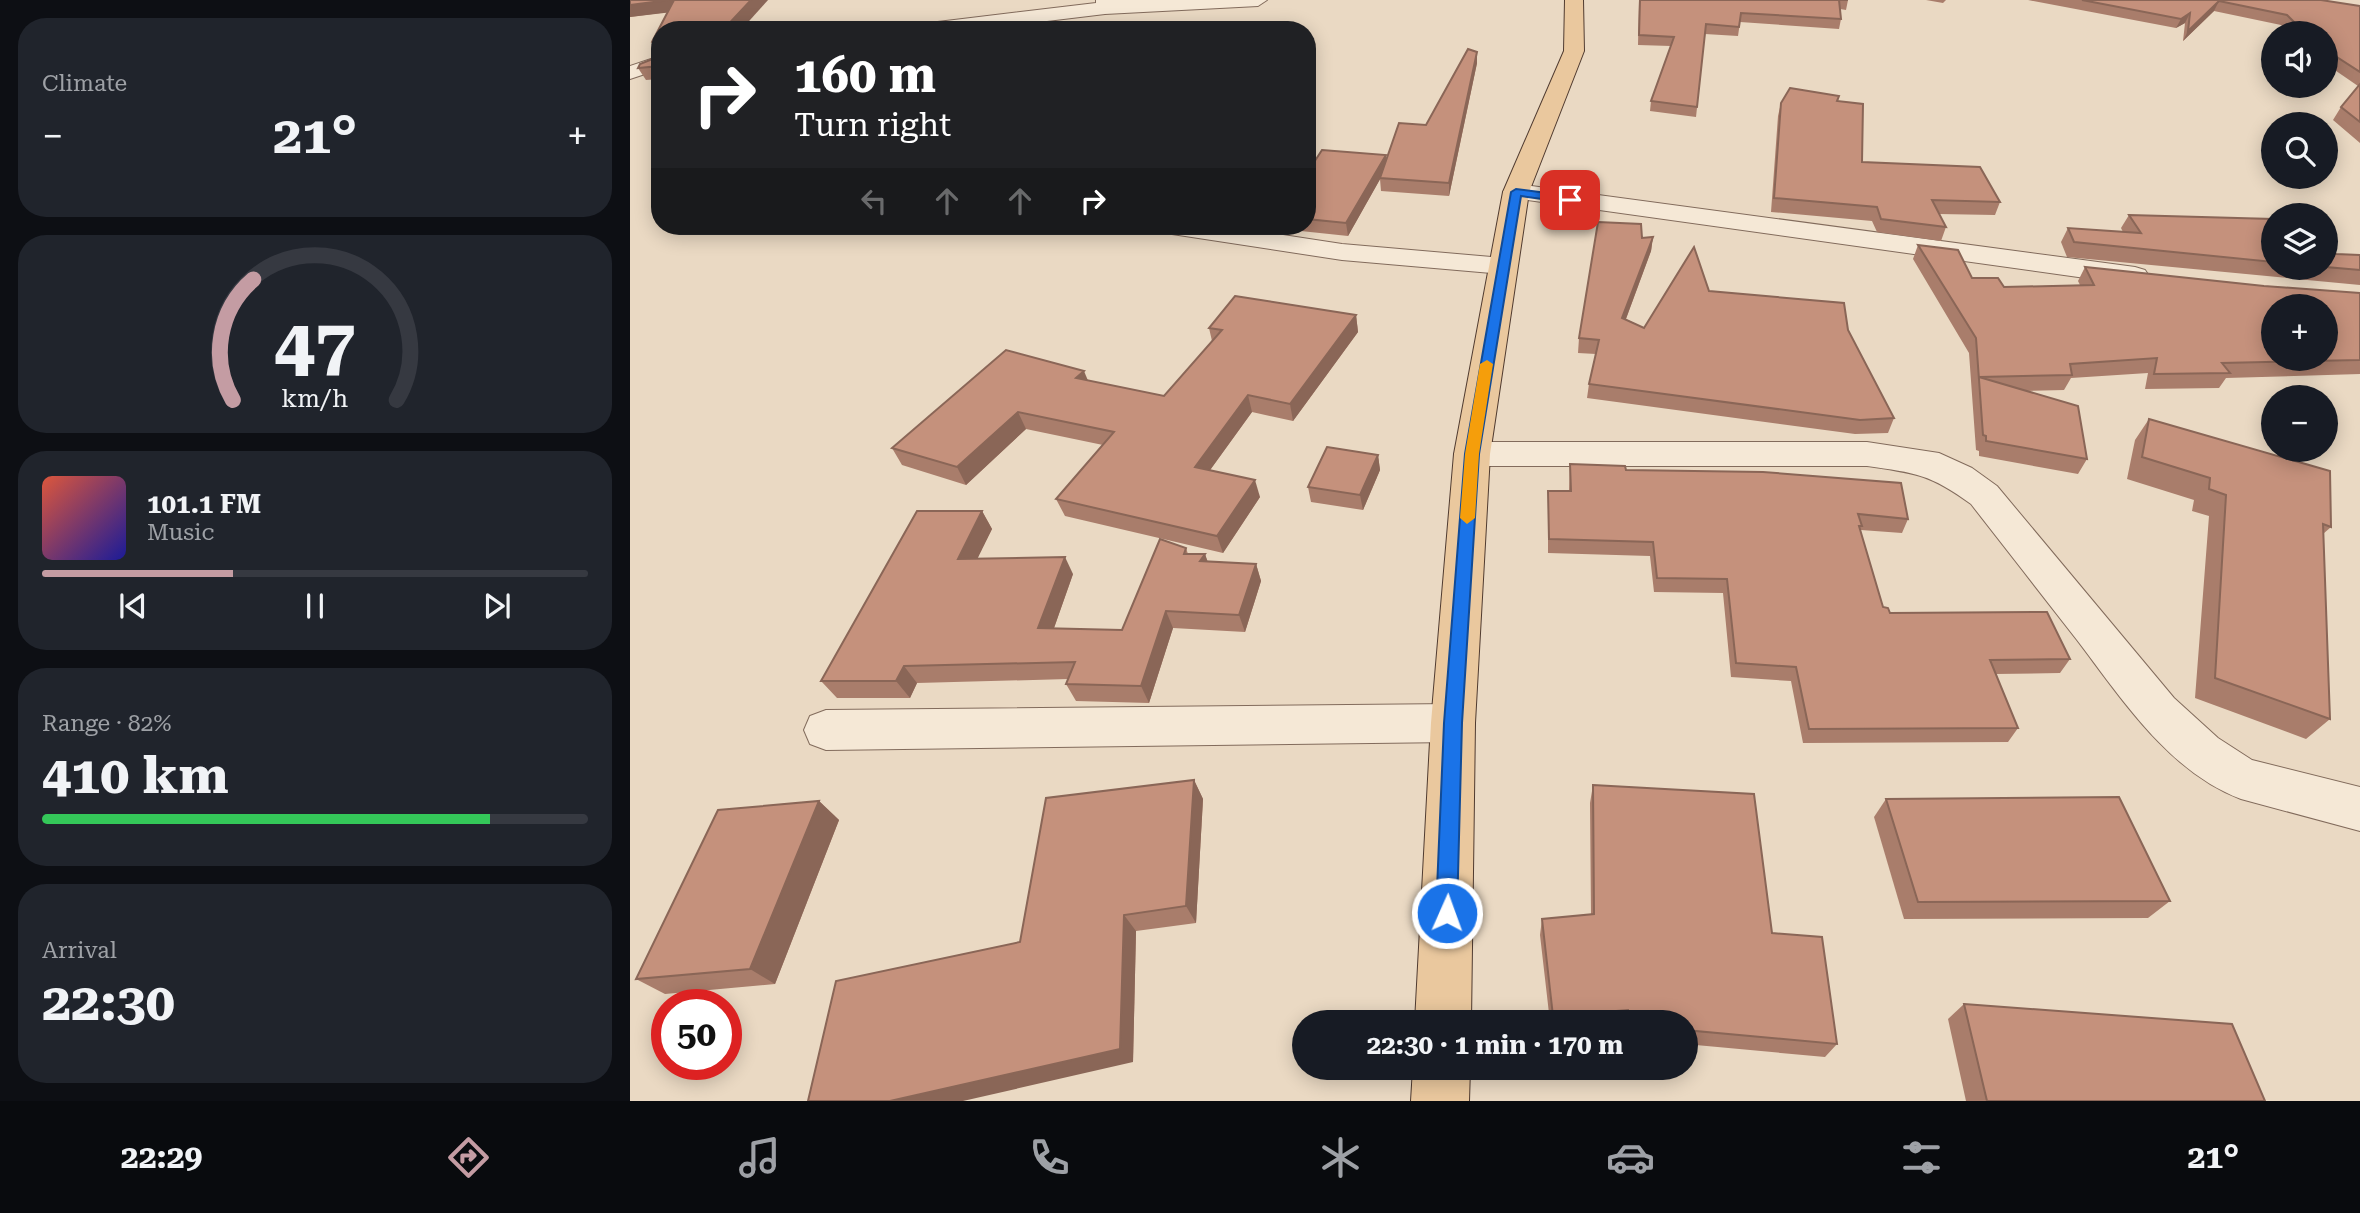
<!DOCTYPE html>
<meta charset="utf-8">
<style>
body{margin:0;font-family:"Roboto Serif",serif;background:#20242c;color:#f1f3f6;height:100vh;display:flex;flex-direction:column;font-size:26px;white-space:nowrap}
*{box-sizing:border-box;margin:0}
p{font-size:23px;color:#9ea1a6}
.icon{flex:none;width:38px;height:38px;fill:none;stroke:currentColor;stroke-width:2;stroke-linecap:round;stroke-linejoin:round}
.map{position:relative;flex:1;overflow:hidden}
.panel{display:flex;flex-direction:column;gap:18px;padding:18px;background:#0d0f14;width:630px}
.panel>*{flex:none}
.top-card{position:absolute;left:21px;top:21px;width:665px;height:214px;border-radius:28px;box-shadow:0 4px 18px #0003;background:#202124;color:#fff;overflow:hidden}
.tools{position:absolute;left:1631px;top:21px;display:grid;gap:14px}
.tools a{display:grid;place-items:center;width:77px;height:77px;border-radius:50%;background:#171b24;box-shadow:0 4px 18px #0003;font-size:35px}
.speed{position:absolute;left:21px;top:989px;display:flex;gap:14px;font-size:35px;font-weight:700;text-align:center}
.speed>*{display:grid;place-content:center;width:91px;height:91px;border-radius:50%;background:#171b24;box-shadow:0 4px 18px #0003;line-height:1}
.speed .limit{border:10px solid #d22;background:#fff;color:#111}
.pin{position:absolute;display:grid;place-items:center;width:60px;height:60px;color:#fff;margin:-30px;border-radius:14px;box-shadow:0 4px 10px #0006}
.me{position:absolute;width:77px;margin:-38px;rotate:2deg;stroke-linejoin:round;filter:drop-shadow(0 0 5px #0008)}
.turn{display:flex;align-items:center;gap:24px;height:147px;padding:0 28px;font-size:32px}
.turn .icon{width:91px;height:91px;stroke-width:2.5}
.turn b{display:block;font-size:49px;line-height:60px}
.lanes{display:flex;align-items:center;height:66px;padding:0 28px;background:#0003;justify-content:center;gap:35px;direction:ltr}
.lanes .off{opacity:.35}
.big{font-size:52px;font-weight:700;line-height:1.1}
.panel .widget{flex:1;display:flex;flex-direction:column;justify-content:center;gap:10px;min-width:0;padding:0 24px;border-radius:28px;background:#20242c}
.panel .dial{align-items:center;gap:0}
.dial svg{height:182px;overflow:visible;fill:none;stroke:#363941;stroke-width:7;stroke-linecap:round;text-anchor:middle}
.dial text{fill:#f1f3f6;stroke:none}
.song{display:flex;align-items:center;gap:21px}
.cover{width:84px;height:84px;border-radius:10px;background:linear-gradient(135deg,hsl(10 70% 55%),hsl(240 70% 35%))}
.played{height:7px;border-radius:4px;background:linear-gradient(90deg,#c49ca3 35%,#363941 35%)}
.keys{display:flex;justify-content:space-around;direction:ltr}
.heat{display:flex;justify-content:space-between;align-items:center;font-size:38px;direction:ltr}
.charge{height:10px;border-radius:5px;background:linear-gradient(90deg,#34c759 82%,#363941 0)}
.trip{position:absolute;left:662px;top:1010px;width:406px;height:70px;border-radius:35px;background:#171b24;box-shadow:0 4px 18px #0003;font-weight:700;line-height:70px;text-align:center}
.dock{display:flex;height:112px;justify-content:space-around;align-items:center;background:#090b0e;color:#9ea1a6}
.dock .icon{width:49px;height:49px}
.dock .active{color:#c49ca3}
.dock b{font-size:32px;color:#f1f3f6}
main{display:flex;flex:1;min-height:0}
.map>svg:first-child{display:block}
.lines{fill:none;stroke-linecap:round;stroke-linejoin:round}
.minor-casing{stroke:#826b5c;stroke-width:2}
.major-casing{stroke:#503b30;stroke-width:2}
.minor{fill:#f5e8d6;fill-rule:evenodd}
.major{fill:#eac89e;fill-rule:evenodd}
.wall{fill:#a97d6b}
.shaded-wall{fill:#8a6657}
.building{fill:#c5917c;stroke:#8a6657;stroke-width:2;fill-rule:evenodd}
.route{fill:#1a73e8;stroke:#114b97;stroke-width:2}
.slow{fill:#f59e0b}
</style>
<main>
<section class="panel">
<div class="widget"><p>Climate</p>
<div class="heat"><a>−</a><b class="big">21°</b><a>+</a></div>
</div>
<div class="widget dial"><svg viewBox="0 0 100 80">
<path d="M14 69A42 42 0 1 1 86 69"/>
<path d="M14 69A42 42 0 0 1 23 16" stroke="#c49ca3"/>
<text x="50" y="56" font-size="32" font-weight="700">47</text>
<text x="50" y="72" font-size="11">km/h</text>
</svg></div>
<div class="widget">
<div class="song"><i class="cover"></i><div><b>101.1 FM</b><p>Music</p></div></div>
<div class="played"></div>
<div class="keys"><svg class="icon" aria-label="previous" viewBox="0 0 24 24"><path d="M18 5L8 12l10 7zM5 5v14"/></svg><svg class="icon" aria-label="pause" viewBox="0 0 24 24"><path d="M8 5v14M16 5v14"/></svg><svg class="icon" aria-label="next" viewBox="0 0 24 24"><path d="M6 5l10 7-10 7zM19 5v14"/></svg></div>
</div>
<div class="widget"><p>Range · 82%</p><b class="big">410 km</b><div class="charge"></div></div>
<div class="widget"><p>Arrival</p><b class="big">22:30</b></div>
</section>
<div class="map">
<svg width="1730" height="1101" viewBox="0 0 1730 1101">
<rect width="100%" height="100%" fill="#ead9c3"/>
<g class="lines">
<g class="minor-casing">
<g id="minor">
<path d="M 466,0 L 637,0 L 628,6 L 475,14 L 342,30 L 281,30 L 291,24 L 466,3 Z"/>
<path d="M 30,56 L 30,69 L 0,79 L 0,66 Z"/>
<path d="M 886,184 L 1505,267 L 1515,270 L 1519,276 L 1515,282 L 1505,285 L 877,197 L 873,192 L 877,187 Z"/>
<path d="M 529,226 L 594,226 L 712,244 L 873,258 L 883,260 L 887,266 L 883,272 L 873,274 L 712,260 L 542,234 L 533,232 Z"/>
<path d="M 842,442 L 1237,442 L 1309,453 L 1342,468 L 1367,486 L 1544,698 L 1588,738 L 1622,760 L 1730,787 L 1730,831 L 1611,799 C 1539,772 1492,699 1447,640 C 1412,595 1376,549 1341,504 C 1300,474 1286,473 1237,466 L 842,466 L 830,462 L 824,454 L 830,446 Z"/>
<path d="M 823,704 L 839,709 L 845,723 L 839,737 L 823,742 L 196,750 L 180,744 L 174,730 L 180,716 L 196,710 Z"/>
</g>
</g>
<g class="major-casing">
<g id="major">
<path d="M 935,0 L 953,0 L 954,51 L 899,192 L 860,454 L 845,723 L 841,1022 L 785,1022 L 801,723 L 824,454 L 873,192 L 934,51 Z"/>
<path d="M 783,1068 L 840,1068 L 839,1101 L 781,1101 Z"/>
</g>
</g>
<use href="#minor" class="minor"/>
<use href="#major" class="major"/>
</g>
<g class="wall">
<path d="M 0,0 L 138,0 L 30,30 L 30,79 L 16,80 L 8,68 L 25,58 L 25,47 L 22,42 L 38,12 L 0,17 Z"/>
<path d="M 1009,0 L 1218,0 L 1216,10 L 1210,9 L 1211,19 L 1209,29 L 1110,22 L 1108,36 L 1075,34 L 1066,117 L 1020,111 L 1021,101 L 1041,46 L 1008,45 Z"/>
<path d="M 1296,0 L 1316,0 L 1313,3 Z"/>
<path d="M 1398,0 L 1691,0 L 1730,6 L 1730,143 L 1703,120 L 1711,107 L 1728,86 L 1696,64 L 1696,33 L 1659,33 L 1651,25 L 1584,11 L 1553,41 L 1555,23 L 1546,28 Z"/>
<path d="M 847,52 L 847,63 L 819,196 L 751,191 L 750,179 L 718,236 L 652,229 L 651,226 L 677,226 L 677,173 L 756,155 L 756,161 L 796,125 Z"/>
<path d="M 1209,96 L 1208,101 L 1232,162 L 1370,202 L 1365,215 L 1309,214 L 1316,227 L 1311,241 L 1247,232 L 1242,221 L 1141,212 L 1148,116 L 1151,103 Z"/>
<path d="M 1499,215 L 1643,219 L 1643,268 L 1696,268 L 1696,244 L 1706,254 L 1730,255 L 1730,285 L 1437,257 L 1431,242 L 1438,228 L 1493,232 L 1491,228 Z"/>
<path d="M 1023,237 L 1021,251 L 996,319 L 1014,328 L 1079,291 L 1218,330 L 1264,418 L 1258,433 L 1225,434 L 957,398 L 959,384 L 966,354 L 948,353 L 949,338 L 1012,238 Z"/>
<path d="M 1288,245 L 1342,278 L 1374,287 L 1450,285 L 1448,281 L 1455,267 L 1634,286 L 1730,293 L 1730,374 L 1596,378 L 1589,388 L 1515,389 L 1518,373 L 1441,378 L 1434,390 L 1396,391 L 1457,459 L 1448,474 L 1349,456 L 1349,451 L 1346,450 L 1339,353 L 1283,259 Z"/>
<path d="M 726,315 L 728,332 L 663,421 L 622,412 L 580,470 L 630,497 L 593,553 L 435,516 L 426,499 L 473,445 L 396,429 L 336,485 L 272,465 L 262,448 L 458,381 L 534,396 L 582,341 L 579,328 Z"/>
<path d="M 1519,419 L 1701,527 L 1693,534 L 1700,719 L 1676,739 L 1565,698 L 1579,516 L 1562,511 L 1564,500 L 1497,479 L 1505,440 Z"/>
<path d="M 748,455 L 750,470 L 733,510 L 681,502 L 678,487 Z"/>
<path d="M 940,464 L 996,470 L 1278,519 L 1272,533 L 1231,530 L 1230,531 L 1253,607 L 1260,613 L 1440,659 L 1430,673 L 1365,674 L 1388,728 L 1378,742 L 1173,743 L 1161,681 L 1101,677 L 1093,593 L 1024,592 L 1020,556 L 918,553 L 918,491 L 939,491 Z"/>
<path d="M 352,511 L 362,529 L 347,558 L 443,574 L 424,628 L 492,630 L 556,548 L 558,554 L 575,554 L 577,561 L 626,564 L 631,581 L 615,632 L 543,628 L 519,703 L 446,701 L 436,684 L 438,679 L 287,683 L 280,698 L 207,698 L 191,681 Z"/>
<path d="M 564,780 L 573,799 L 566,923 L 506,931 L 503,1062 L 390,942 Z"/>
<path d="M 963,785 L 1142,933 L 1207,1044 L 1195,1057 L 1055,1044 L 1055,1022 L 920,1022 L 910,935 L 912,919 L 961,914 L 960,803 Z"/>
<path d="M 1256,799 L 1540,901 L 1518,918 L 1274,919 L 1244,817 Z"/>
<path d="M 189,801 L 209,820 L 145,984 L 35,994 L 6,979 Z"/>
<path d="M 1334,1004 L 1635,1101 L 1336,1101 L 1318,1019 Z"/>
</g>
<g class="shaded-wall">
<path d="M 39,0 L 45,0 L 51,11 L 0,17 L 0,5 Z"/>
<path d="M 121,0 L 138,0 L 111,30 L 93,30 Z"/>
<path d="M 1589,1 L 1584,11 L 1553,41 L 1558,31 Z"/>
<path d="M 1560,13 L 1555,23 L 1546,28 L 1551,19 Z"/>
<path d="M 847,52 L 847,63 L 819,196 L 819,183 Z"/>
<path d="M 756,155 L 757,167 L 718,236 L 716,223 Z"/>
<path d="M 1023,237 L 1021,251 L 991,332 L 992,318 Z"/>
<path d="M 726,315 L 728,332 L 663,421 L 660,404 Z"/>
<path d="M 454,371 L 461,388 L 446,378 Z"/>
<path d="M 618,395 L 622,412 L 570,484 L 565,467 Z"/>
<path d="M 388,412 L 396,429 L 336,485 L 327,467 Z"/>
<path d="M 748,455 L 750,470 L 733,510 L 730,495 Z"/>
<path d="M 625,480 L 630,497 L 593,553 L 587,536 Z"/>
<path d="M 352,511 L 362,529 L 339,576 L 328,559 Z"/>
<path d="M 575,554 L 581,571 L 570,561 Z"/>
<path d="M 435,557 L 443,574 L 418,645 L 408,628 Z"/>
<path d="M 626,564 L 631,581 L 615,632 L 609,615 Z"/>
<path d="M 536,611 L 543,628 L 519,703 L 511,686 Z"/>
<path d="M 274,666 L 287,683 L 280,698 L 266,681 Z"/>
<path d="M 564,780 L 573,799 L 566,923 L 556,906 Z"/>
<path d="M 189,801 L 209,820 L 145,984 L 120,969 Z"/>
<path d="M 494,915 L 506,931 L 503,1062 L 333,1101 L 260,1101 Z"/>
</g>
<g class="building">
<path d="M 0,0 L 39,0 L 0,5 Z"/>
<path d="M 44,0 L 121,0 L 93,30 L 30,30 L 30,66 L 8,68 L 10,64 L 25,58 L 25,44 L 22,42 Z"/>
<path d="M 1010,0 L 1218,0 L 1209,0 L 1211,19 L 1111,13 L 1109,27 L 1076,24 L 1067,107 L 1021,101 L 1044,37 L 1009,35 Z"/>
<path d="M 1452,0 L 1691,0 L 1730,6 L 1730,72 L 1696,50 L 1696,33 L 1675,33 L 1657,15 L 1589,1 L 1558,31 L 1560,13 L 1551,19 Z"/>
<path d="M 838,49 L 847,52 L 819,183 L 750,178 L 769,123 L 796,125 Z"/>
<path d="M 1730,84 L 1730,122 L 1711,107 Z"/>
<path d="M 1160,88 L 1209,96 L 1207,101 L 1233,104 L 1232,162 L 1350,167 L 1370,202 L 1302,200 L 1316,227 L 1251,219 L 1247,207 L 1144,198 L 1151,103 Z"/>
<path d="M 692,150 L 756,155 L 716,223 L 677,219 L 677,173 Z"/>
<path d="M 1499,215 L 1643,219 L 1643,262 L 1444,242 L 1438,228 L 1511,233 Z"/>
<path d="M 968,222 L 1011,224 L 1012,238 L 1023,237 L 992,318 L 1014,328 L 1064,247 L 1079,291 L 1214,303 L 1218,330 L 1264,418 L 1230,420 L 959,384 L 969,340 L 949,338 Z"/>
<path d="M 1696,244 L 1706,254 L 1730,255 L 1730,270 L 1696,267 Z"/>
<path d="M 1288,245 L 1328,250 L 1342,278 L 1368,278 L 1374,287 L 1464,285 L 1455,267 L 1634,286 L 1730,293 L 1730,360 L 1592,363 L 1600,373 L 1524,374 L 1527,358 L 1440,364 L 1442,375 L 1349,377 L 1448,406 L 1457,459 L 1356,441 L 1356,436 L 1353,435 L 1346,338 ZM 1643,306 L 1696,306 L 1696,359 L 1643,359 Z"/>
<path d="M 605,296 L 726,315 L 660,404 L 618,395 L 565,467 L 625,480 L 587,536 L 426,499 L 484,432 L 388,412 L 327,467 L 262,448 L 376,350 L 454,371 L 446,378 L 534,396 L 592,330 L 579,328 Z"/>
<path d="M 1519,419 L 1700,471 L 1701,527 L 1693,524 L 1700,719 L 1585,678 L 1596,495 L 1579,489 L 1580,478 L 1512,457 Z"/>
<path d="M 697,447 L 748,455 L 730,495 L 678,487 Z"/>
<path d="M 940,464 L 995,466 L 996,470 L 1133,472 L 1271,483 L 1278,519 L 1228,514 L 1232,526 L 1229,526 L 1253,607 L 1258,608 L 1260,613 L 1417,612 L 1440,659 L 1360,660 L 1388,728 L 1179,729 L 1166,667 L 1106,663 L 1097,579 L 1027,578 L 1023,542 L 919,539 L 918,491 L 941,491 Z"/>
<path d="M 287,511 L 352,511 L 328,559 L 435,557 L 408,628 L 492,630 L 530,539 L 556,548 L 554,554 L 575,554 L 570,561 L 626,564 L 609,615 L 536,611 L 511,686 L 436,684 L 445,662 L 274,666 L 266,681 L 191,681 Z"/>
<path d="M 564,780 L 556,906 L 494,915 L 490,1049 L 260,1101 L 178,1101 L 206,981 L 390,942 L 416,798 Z"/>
<path d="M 963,785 L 1124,794 L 1142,933 L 1192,937 L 1207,1044 L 1055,1030 L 1055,1022 L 999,1022 L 998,1010 L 923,1016 L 912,919 L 964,914 Z"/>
<path d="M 1489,797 L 1540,901 L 1288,902 L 1256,799 Z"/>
<path d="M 189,801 L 120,969 L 6,979 L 88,810 Z"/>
<path d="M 1334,1004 L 1602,1024 L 1635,1101 L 1357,1101 Z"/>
</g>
<path class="route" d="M 886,189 L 940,196 L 946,200 L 940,203 L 891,196 L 849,454 L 832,723 L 827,913 L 824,921 L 817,924 L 809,921 L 806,913 L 814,723 L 835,454 L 881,192 Z"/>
<path class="slow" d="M 857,360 L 863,364 L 849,454 L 845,518 L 837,524 L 830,518 L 835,454 L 850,364 Z"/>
</svg>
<div class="tools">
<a><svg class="icon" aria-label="sound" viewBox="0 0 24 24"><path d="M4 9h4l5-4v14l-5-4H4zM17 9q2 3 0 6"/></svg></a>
<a><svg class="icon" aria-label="search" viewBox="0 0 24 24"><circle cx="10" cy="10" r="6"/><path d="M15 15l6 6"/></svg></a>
<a><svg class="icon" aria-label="layers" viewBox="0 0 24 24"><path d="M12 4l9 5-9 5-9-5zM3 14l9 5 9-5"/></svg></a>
<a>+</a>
<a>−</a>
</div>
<div class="speed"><div class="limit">50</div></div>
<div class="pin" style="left:940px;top:200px;background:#d93025"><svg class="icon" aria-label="arrive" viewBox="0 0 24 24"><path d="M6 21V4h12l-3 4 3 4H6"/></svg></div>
<svg class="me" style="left:817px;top:913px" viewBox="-20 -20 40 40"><circle r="17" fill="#1a73e8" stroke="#fff" stroke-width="3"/><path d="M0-11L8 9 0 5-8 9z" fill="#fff"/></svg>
<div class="trip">22:30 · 1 min · 170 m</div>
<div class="top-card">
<div class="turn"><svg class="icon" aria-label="right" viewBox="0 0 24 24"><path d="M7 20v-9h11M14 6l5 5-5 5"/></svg><div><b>160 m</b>Turn right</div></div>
<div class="lanes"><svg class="icon off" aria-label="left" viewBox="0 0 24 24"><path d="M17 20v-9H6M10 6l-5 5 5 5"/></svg><svg class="icon off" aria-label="ahead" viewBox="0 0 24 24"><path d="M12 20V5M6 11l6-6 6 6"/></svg><svg class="icon off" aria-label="ahead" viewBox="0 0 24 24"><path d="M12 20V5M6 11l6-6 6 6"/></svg><svg class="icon" aria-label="right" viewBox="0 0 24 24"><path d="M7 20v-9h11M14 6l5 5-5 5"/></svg></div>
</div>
</div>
</main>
<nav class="dock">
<b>22:29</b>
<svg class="icon active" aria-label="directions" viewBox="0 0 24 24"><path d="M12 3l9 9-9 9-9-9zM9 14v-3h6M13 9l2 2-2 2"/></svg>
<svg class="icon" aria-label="music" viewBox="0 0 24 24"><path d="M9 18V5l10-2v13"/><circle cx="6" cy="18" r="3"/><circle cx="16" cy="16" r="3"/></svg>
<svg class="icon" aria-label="phone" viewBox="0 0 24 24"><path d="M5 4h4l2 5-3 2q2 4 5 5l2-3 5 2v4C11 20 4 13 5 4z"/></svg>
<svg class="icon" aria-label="climate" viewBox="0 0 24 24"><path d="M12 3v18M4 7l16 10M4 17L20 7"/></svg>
<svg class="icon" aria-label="car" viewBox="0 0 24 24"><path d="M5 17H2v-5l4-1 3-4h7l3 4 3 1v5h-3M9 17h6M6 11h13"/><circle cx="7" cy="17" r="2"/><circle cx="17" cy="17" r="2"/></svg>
<svg class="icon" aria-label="filters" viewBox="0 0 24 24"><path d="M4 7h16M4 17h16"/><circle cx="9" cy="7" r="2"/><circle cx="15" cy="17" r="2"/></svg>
<b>21°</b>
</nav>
